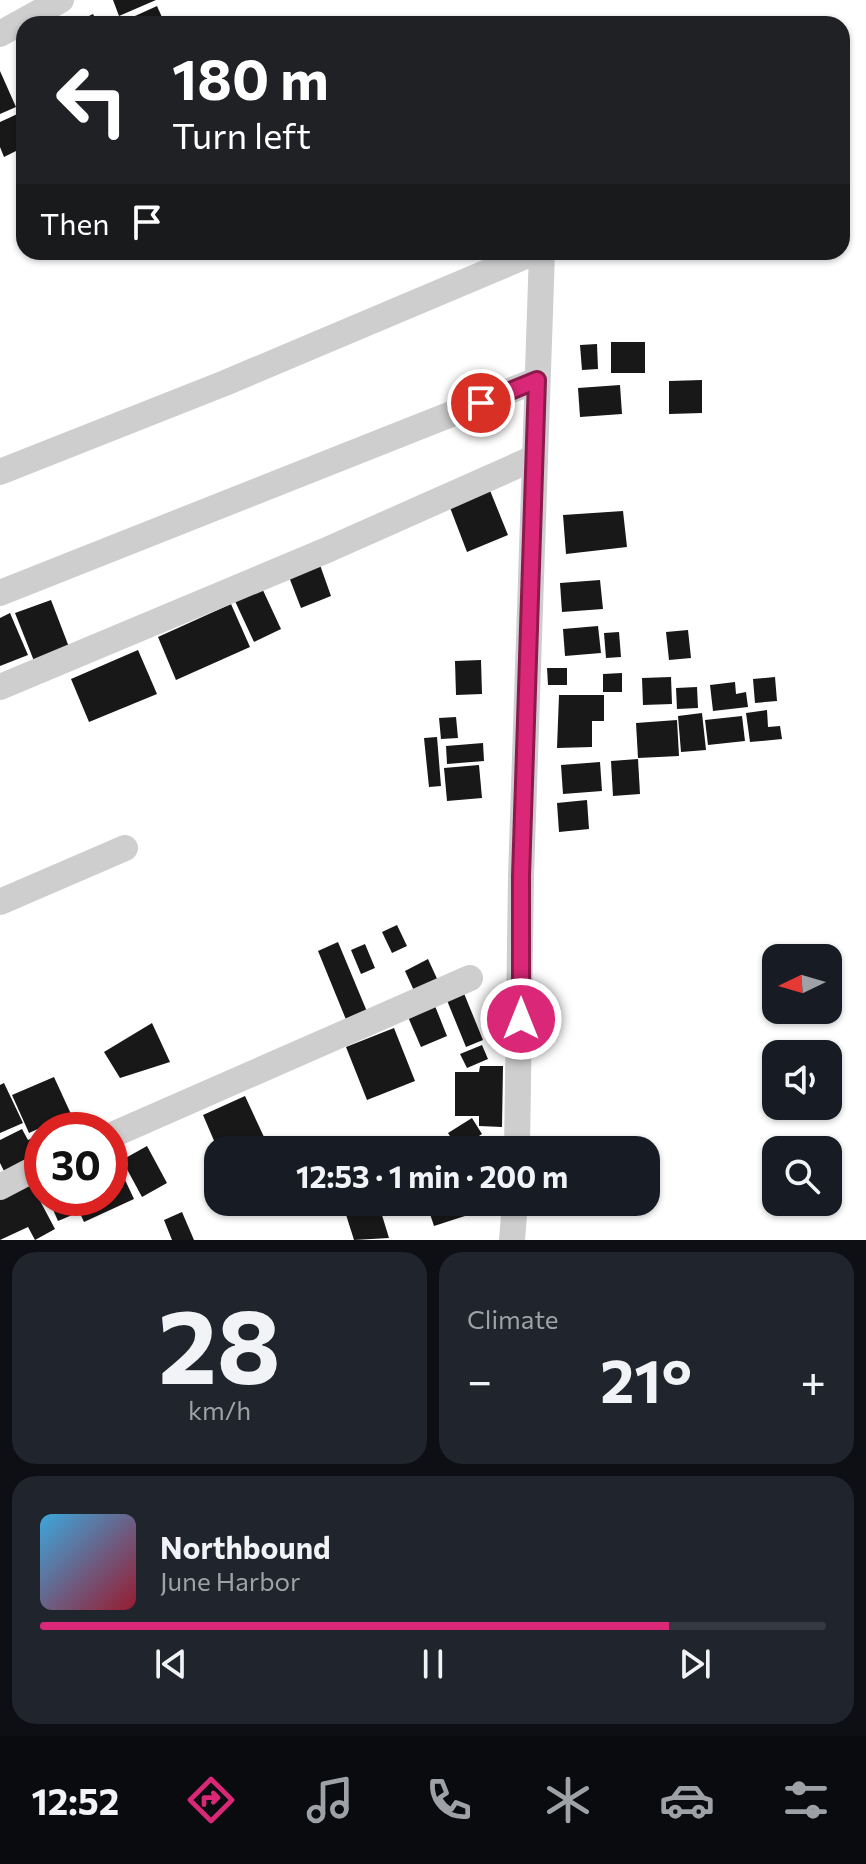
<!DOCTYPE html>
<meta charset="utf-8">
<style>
body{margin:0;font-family:Commissioner,sans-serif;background:#20242c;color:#f1f3f6;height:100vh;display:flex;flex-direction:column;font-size:30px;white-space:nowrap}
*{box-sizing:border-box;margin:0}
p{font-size:26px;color:#9ea1a6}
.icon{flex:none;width:44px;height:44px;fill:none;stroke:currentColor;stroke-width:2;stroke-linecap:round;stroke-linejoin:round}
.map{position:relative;height:1240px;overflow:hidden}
.side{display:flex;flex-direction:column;gap:12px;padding:12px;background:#0d0f14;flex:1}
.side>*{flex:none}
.hud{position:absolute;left:16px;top:16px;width:834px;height:244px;border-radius:24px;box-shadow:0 2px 6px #0004;background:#202124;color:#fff;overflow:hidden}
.needle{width:52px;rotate:265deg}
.fabs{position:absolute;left:762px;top:944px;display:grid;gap:16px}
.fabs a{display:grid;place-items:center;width:80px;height:80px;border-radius:16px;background:#171b24;box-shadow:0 2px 6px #0004;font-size:40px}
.speed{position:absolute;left:24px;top:1112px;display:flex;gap:16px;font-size:40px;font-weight:700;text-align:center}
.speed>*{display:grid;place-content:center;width:104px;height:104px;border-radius:50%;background:#171b24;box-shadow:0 2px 6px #0004;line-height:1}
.speed .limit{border:12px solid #d22;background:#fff;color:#111}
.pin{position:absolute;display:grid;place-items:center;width:68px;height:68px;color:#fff;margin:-34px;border:4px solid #fff;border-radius:50%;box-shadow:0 2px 8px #0007}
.me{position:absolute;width:88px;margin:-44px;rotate:0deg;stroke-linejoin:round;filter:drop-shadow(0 0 6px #0008)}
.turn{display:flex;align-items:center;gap:28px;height:168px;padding:0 24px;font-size:36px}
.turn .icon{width:104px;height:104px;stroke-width:2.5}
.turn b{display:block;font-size:56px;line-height:68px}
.then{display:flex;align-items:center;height:76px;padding:0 24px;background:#0003;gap:16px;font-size:30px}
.big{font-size:60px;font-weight:700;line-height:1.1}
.side .card{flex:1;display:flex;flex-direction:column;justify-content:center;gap:12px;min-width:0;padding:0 28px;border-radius:24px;background:#20242c}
.side .dial{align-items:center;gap:0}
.dial b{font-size:104px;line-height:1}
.song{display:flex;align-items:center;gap:24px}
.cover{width:96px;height:96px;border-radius:12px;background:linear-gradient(135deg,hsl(200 70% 55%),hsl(350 70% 35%))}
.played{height:8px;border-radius:4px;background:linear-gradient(90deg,#db2777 80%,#363941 80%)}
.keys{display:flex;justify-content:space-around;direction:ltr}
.heat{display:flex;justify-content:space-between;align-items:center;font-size:44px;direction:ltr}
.side .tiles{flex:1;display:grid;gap:12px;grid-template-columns:1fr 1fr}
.card:last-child{grid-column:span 2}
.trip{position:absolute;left:204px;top:1136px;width:456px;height:80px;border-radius:24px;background:#171b24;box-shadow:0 2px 6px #0004;font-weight:700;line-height:80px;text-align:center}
.tab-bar{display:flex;height:128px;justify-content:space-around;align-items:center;background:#090b0e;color:#9ea1a6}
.tab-bar .icon{width:56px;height:56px}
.tab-bar .selected{color:#db2777}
.tab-bar b{font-size:36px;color:#f1f3f6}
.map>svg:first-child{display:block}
.building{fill:#181818}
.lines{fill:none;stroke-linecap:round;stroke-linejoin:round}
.minor{stroke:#cecece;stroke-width:26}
.route-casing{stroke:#8e194d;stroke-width:20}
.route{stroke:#db2777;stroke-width:14}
</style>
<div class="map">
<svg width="866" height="1240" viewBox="0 0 866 1240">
<rect width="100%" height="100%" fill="#fff"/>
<g class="building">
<path d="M 113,0 L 156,0 L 119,16 Z"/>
<path d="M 157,6 L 165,24 L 125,24 L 124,21 Z"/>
<path d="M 93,14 L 98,24 L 73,24 Z"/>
<path d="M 0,71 L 16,107 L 0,114 Z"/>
<path d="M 24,111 L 24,147 L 4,157 L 0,147 L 0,122 Z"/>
<rect x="611" y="342" width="34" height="31"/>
<path d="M 597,344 L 598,369 L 582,370 L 580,345 Z"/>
<path d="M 702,380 L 702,413 L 669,414 L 669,381 Z"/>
<path d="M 620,385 L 622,414 L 580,417 L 578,388 Z"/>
<path d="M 489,488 L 508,535 L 467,552 L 449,505 Z"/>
<path d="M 623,511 L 627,547 L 566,554 L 563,515 Z"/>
<path d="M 320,565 L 331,596 L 301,608 L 289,577 Z"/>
<path d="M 600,580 L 603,609 L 562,612 L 560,583 Z"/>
<path d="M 261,586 L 281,629 L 254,642 L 234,599 Z"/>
<path d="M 51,600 L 69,647 L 34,661 L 15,613 Z"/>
<path d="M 231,604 L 250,647 L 176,680 L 158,637 Z"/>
<path d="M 10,613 L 28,655 L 0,666 L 0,618 Z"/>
<path d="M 598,626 L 601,653 L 565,656 L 563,629 Z"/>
<path d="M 688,630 L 691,658 L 669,660 L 666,632 Z"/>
<path d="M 619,632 L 621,657 L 606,658 L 604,633 Z"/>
<path d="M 138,650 L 157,694 L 89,722 L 71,679 Z"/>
<path d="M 481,660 L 482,694 L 456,695 L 455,661 Z"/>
<path d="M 547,668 L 567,668 L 567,685 L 548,685 Z"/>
<path d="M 622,673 L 622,692 L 603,692 L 603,674 Z"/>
<path d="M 671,677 L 672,704 L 643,705 L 642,678 Z"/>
<path d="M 775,677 L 777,701 L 755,703 L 753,679 Z"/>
<path d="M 735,682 L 736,694 L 746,692 L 748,707 L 713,711 L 710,685 Z"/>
<path d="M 697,687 L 698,708 L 677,709 L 676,688 Z"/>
<path d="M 559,695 L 604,695 L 604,721 L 592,721 L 592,747 L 557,748 Z"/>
<path d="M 767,710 L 768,727 L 780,726 L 782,739 L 750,742 L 746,713 Z"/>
<path d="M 702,713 L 706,750 L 681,752 L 678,716 Z"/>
<path d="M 742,716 L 745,741 L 708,745 L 705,720 Z"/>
<path d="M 456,717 L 458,738 L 441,739 L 439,718 Z"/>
<path d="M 677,720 L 679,756 L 638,758 L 636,723 Z"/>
<path d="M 437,737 L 441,786 L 429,787 L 424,738 Z"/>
<path d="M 483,743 L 484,761 L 447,764 L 446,746 Z"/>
<path d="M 638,759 L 640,794 L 613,796 L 611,761 Z"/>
<path d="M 600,762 L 602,791 L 563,794 L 561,765 Z"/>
<path d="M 479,765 L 482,798 L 447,801 L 444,768 Z"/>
<path d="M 587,800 L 589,829 L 559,832 L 557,803 Z"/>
<path d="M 397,925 L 407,946 L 392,953 L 382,932 Z"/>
<path d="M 338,942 L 368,1014 L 347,1022 L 318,951 Z"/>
<path d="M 365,944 L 375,968 L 361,974 L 351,950 Z"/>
<path d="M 428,959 L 439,983 L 416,995 L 405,971 Z"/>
<path d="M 463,991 L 483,1040 L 466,1047 L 446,998 Z"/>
<path d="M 435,1006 L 447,1036 L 421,1047 L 408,1017 Z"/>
<path d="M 152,1023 L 170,1062 L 120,1078 L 104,1052 Z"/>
<path d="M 394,1028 L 415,1081 L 367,1100 L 346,1047 Z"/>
<path d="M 482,1045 L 488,1059 L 467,1068 L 460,1054 Z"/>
<path d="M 480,1066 L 503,1066 L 502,1127 L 479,1126 L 479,1116 L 455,1116 L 455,1072 L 479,1072 Z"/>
<path d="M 54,1077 L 71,1114 L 29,1133 L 12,1095 Z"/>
<path d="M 4,1083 L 23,1123 L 0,1133 L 0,1085 Z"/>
<path d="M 245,1096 L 264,1137 L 236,1150 L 218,1150 L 203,1115 Z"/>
<path d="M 472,1118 L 482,1134 L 458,1149 L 448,1133 Z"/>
<path d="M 22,1129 L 28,1140 L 42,1133 L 42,1157 L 6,1175 L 0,1163 L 0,1140 Z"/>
<path d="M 147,1146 L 167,1183 L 142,1197 L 122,1160 Z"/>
<path d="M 110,1148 L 134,1199 L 84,1222 L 73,1198 L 110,1198 Z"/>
<path d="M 29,1180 L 55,1229 L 35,1240 L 28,1227 L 0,1240 L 0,1196 Z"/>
<path d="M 48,1198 L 70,1198 L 77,1213 L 58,1221 Z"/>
<path d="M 342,1202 L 378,1202 L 389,1238 L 354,1240 Z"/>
<path d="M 426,1202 L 464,1202 L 468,1215 L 434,1226 Z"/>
<path d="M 182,1212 L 194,1240 L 172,1240 L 164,1220 Z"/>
</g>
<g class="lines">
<g class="minor">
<path d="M 0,34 L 61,0"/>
<path d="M 0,472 L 225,383 L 535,252"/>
<path d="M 0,593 L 537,380"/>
<path d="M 0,687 L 327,550 L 534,458"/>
<path d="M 0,902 L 125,848"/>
<path d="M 110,1136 L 470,978"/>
<path d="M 517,1150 L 521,876 L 542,252"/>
<path d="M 0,1187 L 42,1165"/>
<path d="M 512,1240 L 515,1202"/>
</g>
</g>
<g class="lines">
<g class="route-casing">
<path id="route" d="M 481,403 L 537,380 L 521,876 L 521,1019"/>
</g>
<use href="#route" class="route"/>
</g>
</svg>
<div class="fabs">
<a><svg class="needle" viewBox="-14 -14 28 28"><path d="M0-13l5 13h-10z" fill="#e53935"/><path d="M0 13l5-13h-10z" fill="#9ea1a6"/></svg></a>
<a><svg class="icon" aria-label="sound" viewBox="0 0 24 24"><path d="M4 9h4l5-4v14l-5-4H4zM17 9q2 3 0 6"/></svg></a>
<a><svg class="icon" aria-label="search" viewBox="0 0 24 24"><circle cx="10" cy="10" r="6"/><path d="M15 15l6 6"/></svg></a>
</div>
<div class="speed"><div class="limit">30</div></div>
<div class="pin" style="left:481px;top:403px;background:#d93025"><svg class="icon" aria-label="arrive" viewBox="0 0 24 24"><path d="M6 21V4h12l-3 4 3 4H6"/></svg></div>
<svg class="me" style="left:521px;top:1019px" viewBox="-20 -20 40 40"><circle r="17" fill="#db2777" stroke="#fff" stroke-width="3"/><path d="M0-11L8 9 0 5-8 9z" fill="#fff"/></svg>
<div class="trip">12:53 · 1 min · 200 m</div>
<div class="hud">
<div class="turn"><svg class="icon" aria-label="left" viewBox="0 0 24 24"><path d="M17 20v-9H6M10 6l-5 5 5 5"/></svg><div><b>180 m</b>Turn left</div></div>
<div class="then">Then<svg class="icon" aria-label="arrive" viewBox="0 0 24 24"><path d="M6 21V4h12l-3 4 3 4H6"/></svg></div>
</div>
</div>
<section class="side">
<div class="tiles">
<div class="card dial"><b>28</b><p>km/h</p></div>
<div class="card"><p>Climate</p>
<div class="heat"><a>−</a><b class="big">21°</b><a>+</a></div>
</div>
<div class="card">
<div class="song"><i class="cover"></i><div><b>Northbound</b><p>June Harbor</p></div></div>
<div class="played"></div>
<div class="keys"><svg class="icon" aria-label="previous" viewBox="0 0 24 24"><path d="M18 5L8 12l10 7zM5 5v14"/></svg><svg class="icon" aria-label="pause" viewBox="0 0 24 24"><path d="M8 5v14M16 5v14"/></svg><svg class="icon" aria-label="next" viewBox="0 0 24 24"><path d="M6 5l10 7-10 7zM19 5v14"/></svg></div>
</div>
</div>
</section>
<nav class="tab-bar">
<b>12:52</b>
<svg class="icon selected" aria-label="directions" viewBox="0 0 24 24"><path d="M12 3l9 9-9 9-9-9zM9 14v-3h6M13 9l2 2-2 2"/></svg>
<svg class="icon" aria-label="music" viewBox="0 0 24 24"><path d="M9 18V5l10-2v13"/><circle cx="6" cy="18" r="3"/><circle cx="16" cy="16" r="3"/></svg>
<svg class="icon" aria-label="phone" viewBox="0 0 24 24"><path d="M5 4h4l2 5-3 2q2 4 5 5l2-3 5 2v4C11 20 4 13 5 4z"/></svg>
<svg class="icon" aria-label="climate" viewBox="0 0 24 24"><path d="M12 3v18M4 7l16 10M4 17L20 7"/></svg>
<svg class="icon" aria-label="car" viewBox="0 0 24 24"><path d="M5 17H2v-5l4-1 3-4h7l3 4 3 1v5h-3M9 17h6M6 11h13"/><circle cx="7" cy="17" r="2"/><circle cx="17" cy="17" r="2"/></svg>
<svg class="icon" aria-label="filters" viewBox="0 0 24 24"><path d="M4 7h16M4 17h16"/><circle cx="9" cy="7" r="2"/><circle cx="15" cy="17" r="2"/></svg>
</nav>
